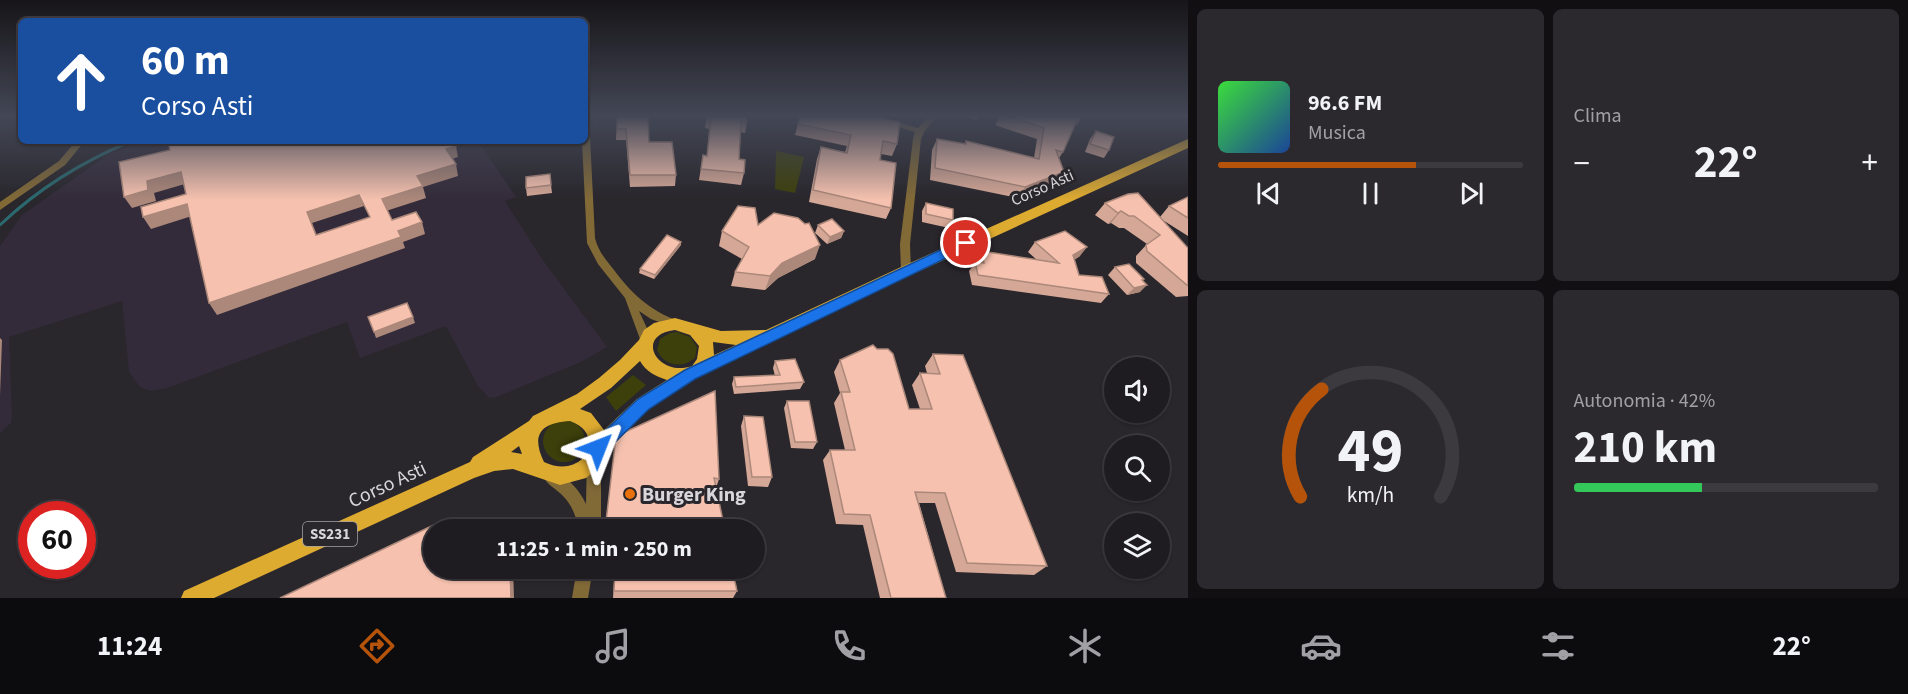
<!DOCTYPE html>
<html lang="it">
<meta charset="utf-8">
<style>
body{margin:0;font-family:"Source Sans 3",sans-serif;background:#2c292e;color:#f1f3f6;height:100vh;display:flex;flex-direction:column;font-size:22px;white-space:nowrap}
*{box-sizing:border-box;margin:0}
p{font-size:20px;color:#a1a1a5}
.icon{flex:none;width:33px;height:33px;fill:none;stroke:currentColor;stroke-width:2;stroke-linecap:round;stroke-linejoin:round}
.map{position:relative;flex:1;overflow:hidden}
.sheet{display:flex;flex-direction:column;gap:9px;padding:9px;background:#110f12;width:720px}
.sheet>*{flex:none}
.top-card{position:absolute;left:18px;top:18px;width:570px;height:126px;border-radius:9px;box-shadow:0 2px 4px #0004,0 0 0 2px #3c3a3f;background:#1a4fa0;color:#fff;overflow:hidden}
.fabs{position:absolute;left:1104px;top:357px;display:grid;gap:12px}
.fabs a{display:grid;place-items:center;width:66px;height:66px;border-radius:50%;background:#1f1c21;box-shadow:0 2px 4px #0004,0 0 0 2px #3c3a3f;font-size:30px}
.speed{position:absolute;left:18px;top:501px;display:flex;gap:12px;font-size:30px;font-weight:700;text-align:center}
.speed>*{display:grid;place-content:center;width:78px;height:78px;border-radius:50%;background:#1f1c21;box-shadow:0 2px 4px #0004,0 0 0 2px #3c3a3f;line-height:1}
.speed .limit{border:9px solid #d22;background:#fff;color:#111}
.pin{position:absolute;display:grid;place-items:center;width:51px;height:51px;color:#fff;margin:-26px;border:3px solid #fff;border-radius:50%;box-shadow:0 2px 6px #0007}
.me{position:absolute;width:66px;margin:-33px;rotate:45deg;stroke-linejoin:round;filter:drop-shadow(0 0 4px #0008)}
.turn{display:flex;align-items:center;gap:21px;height:126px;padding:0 24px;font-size:27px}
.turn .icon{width:78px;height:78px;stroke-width:2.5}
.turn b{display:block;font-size:42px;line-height:51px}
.big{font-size:45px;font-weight:700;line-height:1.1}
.sheet .widget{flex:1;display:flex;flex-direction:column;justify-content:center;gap:9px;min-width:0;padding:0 21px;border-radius:9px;background:#2c292e}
.sheet .dial{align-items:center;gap:0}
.dial svg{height:156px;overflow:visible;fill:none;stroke:#3c3a3f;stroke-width:7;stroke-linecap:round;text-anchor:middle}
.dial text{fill:#f1f3f6;stroke:none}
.song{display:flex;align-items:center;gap:18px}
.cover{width:72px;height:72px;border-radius:9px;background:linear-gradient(135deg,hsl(120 70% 55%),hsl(220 70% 35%))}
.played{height:6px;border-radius:3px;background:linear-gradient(90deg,#b45309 65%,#3c3a3f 65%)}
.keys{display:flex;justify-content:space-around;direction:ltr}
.heat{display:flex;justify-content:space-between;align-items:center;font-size:33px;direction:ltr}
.charge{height:9px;border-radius:4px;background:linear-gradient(90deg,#34c759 42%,#3c3a3f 0)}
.sheet .tiles{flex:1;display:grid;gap:9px;grid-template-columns:repeat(2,1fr)}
.trip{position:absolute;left:423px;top:519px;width:342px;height:60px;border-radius:30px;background:#1f1c21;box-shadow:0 2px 4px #0004,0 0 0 2px #3c3a3f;font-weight:700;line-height:60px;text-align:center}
.menu{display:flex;height:96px;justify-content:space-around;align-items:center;background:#0c0b0d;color:#a1a1a5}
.menu .icon{width:42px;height:42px}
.menu .on{color:#b45309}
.menu b{font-size:27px;color:#f1f3f6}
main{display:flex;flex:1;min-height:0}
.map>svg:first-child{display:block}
.industrial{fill:#342b3a}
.green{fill:#3d400a}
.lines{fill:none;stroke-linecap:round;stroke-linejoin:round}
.stream{stroke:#2a6a6f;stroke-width:3}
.minor{fill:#826a37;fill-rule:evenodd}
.tertiary{fill:#826a37;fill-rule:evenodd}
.primary{fill:#deab31;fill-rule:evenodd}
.wall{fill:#d4a796}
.shaded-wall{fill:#ac887a}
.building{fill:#f6c2af;stroke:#ac887a;stroke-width:1.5;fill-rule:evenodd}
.route{fill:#1a73e8;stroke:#114b97;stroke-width:1.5}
.food-dot{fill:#e8710a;stroke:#29262c;stroke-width:2}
.labels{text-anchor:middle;stroke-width:6;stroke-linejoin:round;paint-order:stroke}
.shield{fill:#29262c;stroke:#a4a1a6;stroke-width:1.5}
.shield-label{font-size:15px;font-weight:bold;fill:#d8d6da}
.street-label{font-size:16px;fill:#d8d6da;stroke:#29262c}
.near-street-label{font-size:20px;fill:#d8d6da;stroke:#29262c}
.near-poi-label{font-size:20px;font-weight:bold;fill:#d8d6da;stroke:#29262c;text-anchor:start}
</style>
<main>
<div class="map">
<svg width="1188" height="598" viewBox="0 0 1188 598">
<rect width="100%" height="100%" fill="#29262c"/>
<path class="industrial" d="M 142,141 L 478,141 L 516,197 L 505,201 L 542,259 L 607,347 L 581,362 L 494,398 L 488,397 L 478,386 L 446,326 L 360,358 L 347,322 L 167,388 L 151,391 L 140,387 L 129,372 L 122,301 L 9,337 L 12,415 L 11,423 L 0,433 L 0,246 L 22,215 L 109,154 Z"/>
<g class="green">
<path d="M 776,151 L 804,157 L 795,193 L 775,189 Z"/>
<path d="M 677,332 L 690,337 L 697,347 L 695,358 C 682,369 664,366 657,350 L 660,339 L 670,333 Z"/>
<path d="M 633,375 L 646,385 L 616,411 L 606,397 Z"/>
<circle cx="564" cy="441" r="21"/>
</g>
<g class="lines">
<path class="stream" d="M 0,225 C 39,188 83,161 132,141"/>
<g class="minor">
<path d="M 585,116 L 589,116 L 595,238 C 598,251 606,260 614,270 C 632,294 650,311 679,321 L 680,324 L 679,327 L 675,328 L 651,319 L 639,311 L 652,339 L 650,342 L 642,342 L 640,339 L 625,298 L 598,264 L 587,243 L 582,141 L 585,141 Z"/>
<path d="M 863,116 L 876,116 L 918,128 L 929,116 L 937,116 L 924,132 L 921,139 L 910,244 L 911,271 L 906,275 L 901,271 L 900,244 L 913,139 L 915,132 Z"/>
<path d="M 76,141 L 85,141 L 65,165 L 0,210 L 0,202 L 59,161 Z"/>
</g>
<g class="tertiary">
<path d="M 594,452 L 599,454 L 601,459 L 601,530 L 579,530 C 576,516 572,504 561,494 C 555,488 547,485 544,477 L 546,472 L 551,470 C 567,476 579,489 586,504 L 587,459 L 589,454 Z"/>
<path d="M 577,568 L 593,568 L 588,598 L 572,598 Z"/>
</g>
<path class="primary" d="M 1188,139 L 1188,148 L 911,275 L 696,378 L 649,409 L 606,452 L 600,466 L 586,478 L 560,485 L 513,469 L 494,471 L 474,478 L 214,598 L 181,598 L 184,591 L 470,462 L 473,457 L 529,421 L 533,416 L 577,394 L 599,378 L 620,360 L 639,340 L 644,330 L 654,323 L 675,318 L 721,331 L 766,330 L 901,267 ZM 675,330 L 690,335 L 699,346 L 697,359 L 692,366 C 658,378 633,335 675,330 ZM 713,342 L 736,345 L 714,355 ZM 640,361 C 646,372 656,376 667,380 L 637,399 L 604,430 L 591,413 L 580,409 L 611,388 ZM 570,421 C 608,434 584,481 544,462 C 531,435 540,423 570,421 ZM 519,446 L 522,454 L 511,452 Z"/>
</g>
<g class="wall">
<path d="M 617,116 L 649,142 L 676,175 L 675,186 L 630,187 L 626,140 L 616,140 Z"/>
<path d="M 707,116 L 747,122 L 745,133 L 741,132 L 739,159 L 744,173 L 741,185 L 699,180 L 703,155 L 707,156 L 709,129 L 705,128 Z"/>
<path d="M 800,116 L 897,144 L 892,156 L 881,154 L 880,160 L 891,208 L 886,219 L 809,202 L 817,159 L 821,147 L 845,152 L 847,146 L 795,135 Z"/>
<path d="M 963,116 L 979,116 L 976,120 Z"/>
<path d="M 1000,116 L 1082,116 L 1077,125 L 1075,124 L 1063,152 L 1059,158 L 1056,183 L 1018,198 L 930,180 L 932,150 L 937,139 L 964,144 L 966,141 L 1034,158 L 1037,139 L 995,125 Z"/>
<path d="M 1096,131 L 1109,150 L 1104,158 L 1085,152 L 1090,139 Z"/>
<path d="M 551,185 L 552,193 L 527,196 L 526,188 Z"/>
<path d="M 1188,197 L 1188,236 L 1161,219 L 1188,248 L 1188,296 L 1176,297 L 1136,263 L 1136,256 L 1147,244 L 1124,228 L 1119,228 L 1111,223 L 1108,224 L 1095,215 L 1105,203 L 1160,217 L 1169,206 Z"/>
<path d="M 926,203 L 953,220 L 949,228 L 922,222 L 922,211 Z"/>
<path d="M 758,225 L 815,259 L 778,278 L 765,290 L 731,286 L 735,272 L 742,259 L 719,246 L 722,231 Z"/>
<path d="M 818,225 L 844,231 L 841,238 L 827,244 L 815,233 Z"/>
<path d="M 1035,242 L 1080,256 L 1074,260 L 1079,275 L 1109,294 L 1101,303 L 972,285 L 969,271 L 976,262 L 975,260 L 981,251 L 1037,260 L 1028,252 Z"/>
<path d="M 681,245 L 654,279 L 639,273 L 640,269 Z"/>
<path d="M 1115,267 L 1144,279 L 1143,281 L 1140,292 L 1127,295 L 1108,275 Z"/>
<path d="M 933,354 L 1047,566 L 1034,575 L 956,572 L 935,503 L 919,503 L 946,598 L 880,598 L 863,525 L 836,524 L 823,460 L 830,450 L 845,450 L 834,403 L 840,393 L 834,372 L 840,360 L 909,409 L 920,409 L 912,385 L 920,373 L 927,373 L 925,366 Z"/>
<path d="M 775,361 L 804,382 L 800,389 L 734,394 L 732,384 L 734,377 L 775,376 L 773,368 Z"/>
<path d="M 787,401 L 817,442 L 813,449 L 791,448 L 784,408 Z"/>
<path d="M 744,416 L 772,477 L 768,487 L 748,486 L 741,426 Z"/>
<path d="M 616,436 L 719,479 L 716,488 Z"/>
<path d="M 615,568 L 737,591 L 733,598 L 613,598 Z"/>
</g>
<g class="shaded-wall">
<path d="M 456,146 L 458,157 L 448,160 L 446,149 Z"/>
<path d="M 456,164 L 458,176 L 423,187 L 426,198 L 386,211 L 382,199 L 417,176 Z"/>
<path d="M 181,172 L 188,183 L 154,193 L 156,201 L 132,208 L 124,197 L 147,181 Z"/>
<path d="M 1064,172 L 1056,183 L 1018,198 L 1025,187 Z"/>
<path d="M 359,195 L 364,206 L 312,223 L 321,246 L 307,212 Z"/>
<path d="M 187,204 L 195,215 L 151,229 L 143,217 Z"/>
<path d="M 1121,211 L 1111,223 L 1108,224 L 1118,213 Z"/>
<path d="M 422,222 L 425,234 L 403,242 L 405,248 L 217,315 L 209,303 L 398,231 Z"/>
<path d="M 844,231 L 841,238 L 827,244 L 830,237 Z"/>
<path d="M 681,242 L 681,245 L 654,279 L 655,275 Z"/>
<path d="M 820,245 L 815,259 L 778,278 L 765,290 L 770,276 L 782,263 Z"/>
<path d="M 1087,247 L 1080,256 L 1066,265 L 1073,255 Z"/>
<path d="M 1147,285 L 1140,292 L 1127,295 L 1134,288 Z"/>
<path d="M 413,317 L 415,323 L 376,338 L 374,332 Z"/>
<path d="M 0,338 L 2,340 L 0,395 Z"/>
<path d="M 510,568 L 513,568 L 514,598 L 511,598 Z"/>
</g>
<g class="building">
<path d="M 617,116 L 648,116 L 649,142 L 672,142 L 676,175 L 630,175 L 626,129 L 617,129 Z"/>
<path d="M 707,116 L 746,116 L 747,122 L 741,121 L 739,159 L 745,160 L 744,173 L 701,169 L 703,155 L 707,156 L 711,118 L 707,117 Z"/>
<path d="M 800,116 L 870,116 L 900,122 L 897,144 L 883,141 L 880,160 L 896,163 L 891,208 L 813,190 L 821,147 L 847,153 L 851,135 L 798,124 Z"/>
<path d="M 1008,116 L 1079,116 L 1063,152 L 1056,150 L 1064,172 L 1025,187 L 935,168 L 937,139 L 966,144 L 966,141 L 1039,159 L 1044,128 Z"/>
<path d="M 1096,131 L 1114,137 L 1109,150 L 1090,144 Z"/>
<path d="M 168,141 L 453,141 L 456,146 L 446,149 L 456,164 L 417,176 L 423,186 L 382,199 L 392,220 L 416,212 L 422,222 L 398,231 L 401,237 L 209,303 L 187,204 L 143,217 L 141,207 L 186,194 L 181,172 L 147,181 L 148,190 L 124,197 L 119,162 L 170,150 ZM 359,195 L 370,217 L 316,235 L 307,212 Z"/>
<path d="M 550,174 L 551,185 L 526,188 L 526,177 Z"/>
<path d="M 1138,193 L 1188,248 L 1188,286 L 1147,251 L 1146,245 L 1160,235 L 1134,216 L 1129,216 L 1121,211 L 1118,213 L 1105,203 L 1128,194 Z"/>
<path d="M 1188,197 L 1188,218 L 1169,206 Z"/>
<path d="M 926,203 L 953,209 L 953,220 L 926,214 Z"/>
<path d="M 738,206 L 755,208 L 758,225 L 774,213 L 798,218 L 805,224 L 809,223 L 820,245 L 782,263 L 770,276 L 735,272 L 749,247 L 722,231 Z"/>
<path d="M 832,219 L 844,231 L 830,237 L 818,225 Z"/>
<path d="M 1065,231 L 1087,247 L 1073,255 L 1079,275 L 1102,277 L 1109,294 L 978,275 L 975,262 L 984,263 L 981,251 L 1059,263 L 1035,242 Z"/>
<path d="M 667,235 L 681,242 L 655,275 L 640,269 Z"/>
<path d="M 1129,264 L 1144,279 L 1142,280 L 1147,285 L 1134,288 L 1115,267 Z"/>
<path d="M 407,303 L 413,317 L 374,332 L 368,317 Z"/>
<path d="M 873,345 L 877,349 L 888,349 L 893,354 L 909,409 L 932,409 L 920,373 L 940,374 L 933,354 L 963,355 L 1047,566 L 967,563 L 945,493 L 915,492 L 946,598 L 891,598 L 870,515 L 844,514 L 830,450 L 855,450 L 841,392 L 850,392 L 840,360 Z"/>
<path d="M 795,359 L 804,382 L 736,387 L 734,377 L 780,375 L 775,361 Z"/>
<path d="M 715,391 L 719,479 L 714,478 L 725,530 L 605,530 L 616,436 Z"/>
<path d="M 787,401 L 809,401 L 817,442 L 795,442 Z"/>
<path d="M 744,416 L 763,417 L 772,477 L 752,477 Z"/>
<path d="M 462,518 L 477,521 L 491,530 L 434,530 L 434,568 L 510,568 L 511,598 L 280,598 L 440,522 Z"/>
<path d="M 615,568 L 732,568 L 737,591 L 614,591 Z"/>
</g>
<linearGradient id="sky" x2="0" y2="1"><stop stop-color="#171518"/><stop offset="0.58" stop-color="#434756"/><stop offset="1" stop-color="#434756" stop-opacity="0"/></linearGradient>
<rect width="1188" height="200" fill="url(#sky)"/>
<path class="route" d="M 966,238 L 972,243 L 971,246 L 695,379 L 649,409 L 604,453 L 598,456 L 592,453 L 590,448 L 592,443 L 638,399 L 685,370 Z"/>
<circle class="food-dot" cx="630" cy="494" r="6"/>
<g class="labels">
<rect class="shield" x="303" y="522" width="54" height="24" rx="4.5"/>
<g class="shield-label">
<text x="330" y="539">SS231</text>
</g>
<g class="street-label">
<text transform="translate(1042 187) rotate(-24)" y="6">Corso Asti</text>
</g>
<g class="near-street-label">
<text transform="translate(387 484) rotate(-25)" y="7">Corso Asti</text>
</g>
<g class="near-poi-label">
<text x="642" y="501">Burger King</text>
</g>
</g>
</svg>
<div class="fabs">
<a><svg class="icon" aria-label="sound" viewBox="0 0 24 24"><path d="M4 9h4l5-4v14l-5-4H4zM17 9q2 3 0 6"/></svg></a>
<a><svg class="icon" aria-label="search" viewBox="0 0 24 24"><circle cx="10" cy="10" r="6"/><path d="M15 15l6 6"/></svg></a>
<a><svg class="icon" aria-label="layers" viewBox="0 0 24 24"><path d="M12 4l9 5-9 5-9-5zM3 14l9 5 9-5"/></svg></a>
</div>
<div class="speed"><div class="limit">60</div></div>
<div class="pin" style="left:966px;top:243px;background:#d93025"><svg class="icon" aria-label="arrive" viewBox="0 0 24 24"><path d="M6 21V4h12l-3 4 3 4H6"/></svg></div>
<svg class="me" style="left:598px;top:448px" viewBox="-20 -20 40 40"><path d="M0-17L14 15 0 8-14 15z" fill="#1a73e8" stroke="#fff" stroke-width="4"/></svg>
<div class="trip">11:25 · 1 min · 250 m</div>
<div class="top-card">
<div class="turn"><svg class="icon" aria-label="ahead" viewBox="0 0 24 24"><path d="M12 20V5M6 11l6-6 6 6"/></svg><div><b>60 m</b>Corso Asti</div></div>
</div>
</div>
<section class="sheet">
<div class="tiles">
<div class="widget">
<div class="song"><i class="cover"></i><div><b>96.6 FM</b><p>Musica</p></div></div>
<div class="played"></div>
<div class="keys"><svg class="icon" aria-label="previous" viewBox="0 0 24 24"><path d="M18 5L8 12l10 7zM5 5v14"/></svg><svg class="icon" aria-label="pause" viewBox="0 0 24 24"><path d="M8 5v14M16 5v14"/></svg><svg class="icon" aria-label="next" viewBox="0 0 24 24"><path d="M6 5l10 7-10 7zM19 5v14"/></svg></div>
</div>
<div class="widget"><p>Clima</p>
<div class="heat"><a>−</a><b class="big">22°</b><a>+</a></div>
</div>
<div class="widget dial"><svg viewBox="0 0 100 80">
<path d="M14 69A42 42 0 1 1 86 69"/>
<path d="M14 69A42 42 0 0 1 25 14" stroke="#b45309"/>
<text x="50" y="56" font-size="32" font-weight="700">49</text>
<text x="50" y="72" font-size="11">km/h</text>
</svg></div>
<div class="widget"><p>Autonomia · 42%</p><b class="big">210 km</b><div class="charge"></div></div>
</div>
</section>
</main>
<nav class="menu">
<b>11:24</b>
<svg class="icon on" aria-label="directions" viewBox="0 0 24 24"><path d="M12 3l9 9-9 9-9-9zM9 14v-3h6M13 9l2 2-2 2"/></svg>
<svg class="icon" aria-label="music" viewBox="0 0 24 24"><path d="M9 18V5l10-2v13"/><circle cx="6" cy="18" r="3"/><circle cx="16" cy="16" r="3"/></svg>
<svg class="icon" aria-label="phone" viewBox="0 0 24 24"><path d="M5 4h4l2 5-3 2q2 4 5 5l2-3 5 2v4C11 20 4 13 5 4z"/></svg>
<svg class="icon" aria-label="climate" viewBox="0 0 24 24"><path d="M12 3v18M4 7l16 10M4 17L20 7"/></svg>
<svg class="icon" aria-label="car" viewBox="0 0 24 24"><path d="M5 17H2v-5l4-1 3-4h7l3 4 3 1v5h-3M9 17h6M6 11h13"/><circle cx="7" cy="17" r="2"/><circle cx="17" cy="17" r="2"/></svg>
<svg class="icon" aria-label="filters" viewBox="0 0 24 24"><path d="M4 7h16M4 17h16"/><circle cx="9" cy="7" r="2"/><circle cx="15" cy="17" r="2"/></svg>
<b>22°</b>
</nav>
